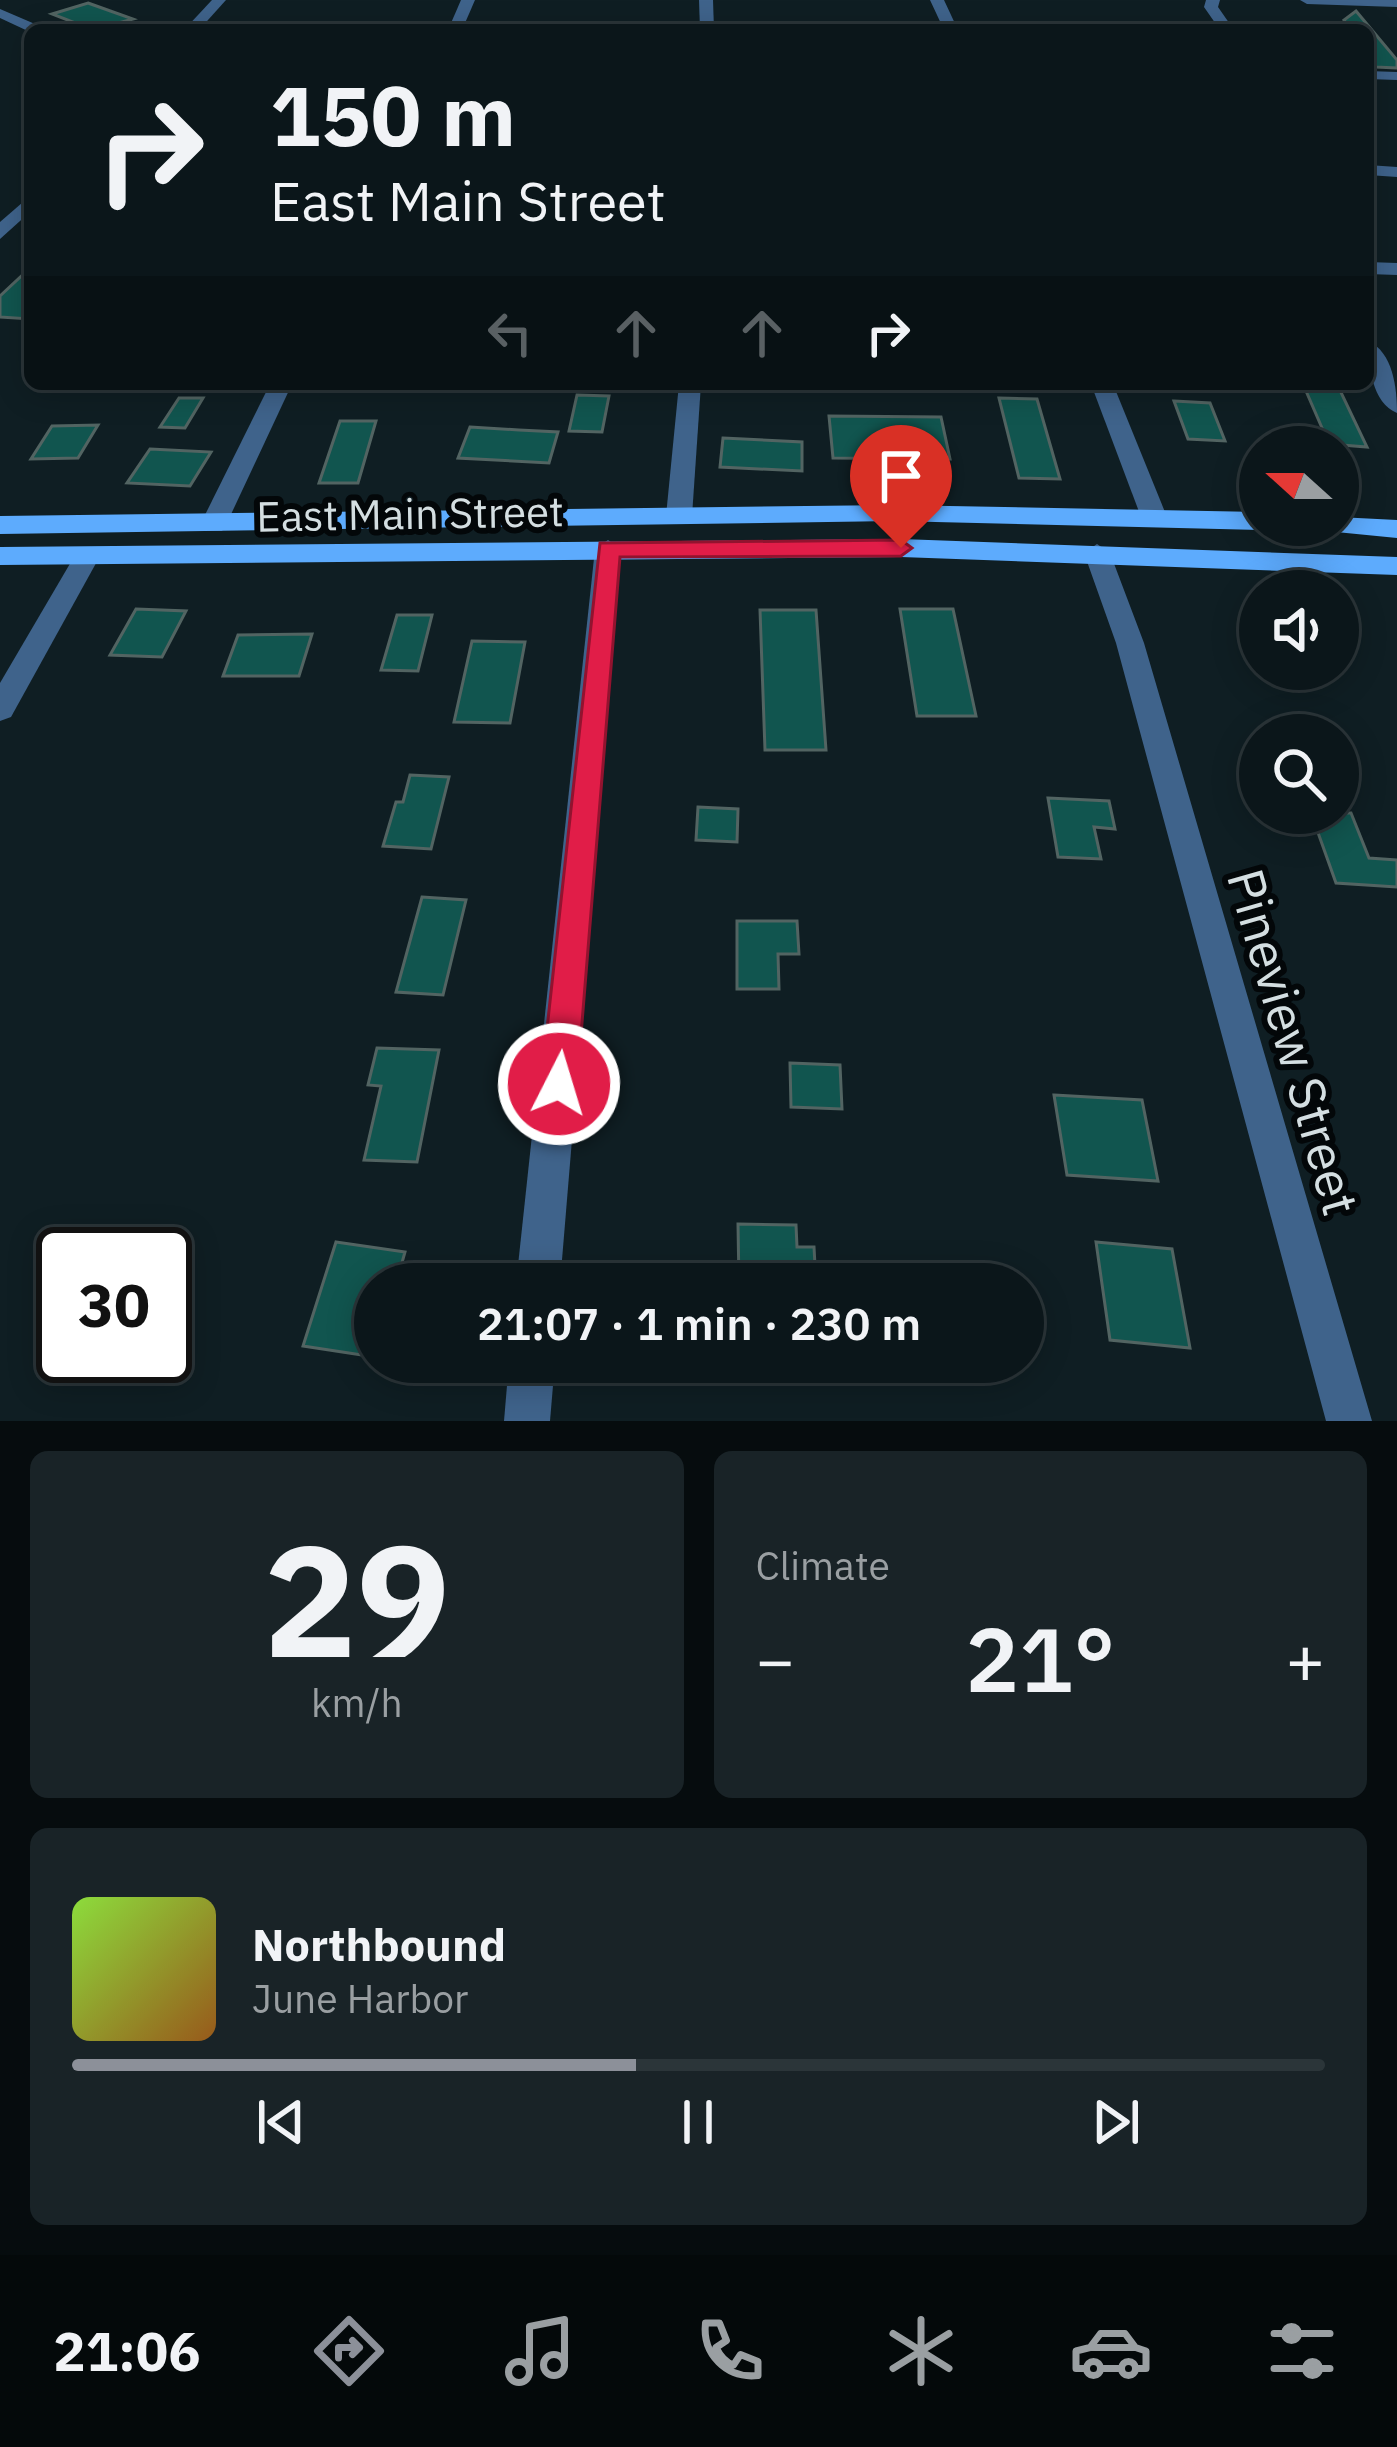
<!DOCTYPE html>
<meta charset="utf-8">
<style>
body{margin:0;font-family:"IBM Plex Sans",sans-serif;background:#192327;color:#f1f3f6;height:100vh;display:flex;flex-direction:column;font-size:45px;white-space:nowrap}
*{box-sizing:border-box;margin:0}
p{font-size:39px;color:#9a9fa2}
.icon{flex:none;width:66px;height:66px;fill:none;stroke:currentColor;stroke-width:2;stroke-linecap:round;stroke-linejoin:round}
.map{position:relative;height:1421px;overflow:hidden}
.sheet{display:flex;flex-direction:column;gap:30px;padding:30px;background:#060c0e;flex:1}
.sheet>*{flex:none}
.hud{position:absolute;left:24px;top:24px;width:1350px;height:366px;border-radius:18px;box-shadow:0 6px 30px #0003,0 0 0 3px #2b3539;background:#0b161a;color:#f1f3f6;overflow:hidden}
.needle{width:78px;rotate:291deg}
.buttons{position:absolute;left:1239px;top:426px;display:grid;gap:24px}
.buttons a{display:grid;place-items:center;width:120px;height:120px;border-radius:50%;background:#0b161a;box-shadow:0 6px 30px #0003,0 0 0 3px #2b3539;font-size:60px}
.speed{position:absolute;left:36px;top:1227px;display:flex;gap:24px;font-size:60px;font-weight:700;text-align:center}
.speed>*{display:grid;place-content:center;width:156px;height:156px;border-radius:50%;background:#0b161a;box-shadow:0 6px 30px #0003,0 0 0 3px #2b3539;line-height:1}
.speed .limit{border:6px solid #111;border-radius:18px;background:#fff;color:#111}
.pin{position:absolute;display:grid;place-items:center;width:102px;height:102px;color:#fff;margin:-123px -51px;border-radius:50% 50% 50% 0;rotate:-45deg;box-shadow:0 0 12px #0007}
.pin .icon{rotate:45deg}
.me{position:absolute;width:132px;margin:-66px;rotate:5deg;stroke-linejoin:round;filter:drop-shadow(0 0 9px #0008)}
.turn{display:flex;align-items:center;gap:42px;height:252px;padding:0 48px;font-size:54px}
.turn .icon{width:156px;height:156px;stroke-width:2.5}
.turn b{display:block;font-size:84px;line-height:102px}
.lanes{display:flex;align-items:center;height:114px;padding:0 48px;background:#0003;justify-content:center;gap:60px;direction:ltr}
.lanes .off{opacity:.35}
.big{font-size:90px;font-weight:600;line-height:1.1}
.sheet .widget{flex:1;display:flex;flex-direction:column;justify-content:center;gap:18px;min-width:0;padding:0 42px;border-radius:18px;background:#192327}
.sheet .dial{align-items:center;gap:0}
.dial b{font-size:156px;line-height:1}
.song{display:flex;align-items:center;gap:36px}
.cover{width:144px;height:144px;border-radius:18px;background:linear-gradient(135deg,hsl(90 70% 55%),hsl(30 70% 35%))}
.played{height:12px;border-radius:6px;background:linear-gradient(90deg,#8c9099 45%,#2b3539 45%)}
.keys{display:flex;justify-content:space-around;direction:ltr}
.heat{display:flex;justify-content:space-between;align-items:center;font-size:66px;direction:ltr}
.sheet .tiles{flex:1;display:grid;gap:30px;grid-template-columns:1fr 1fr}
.widget:last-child{grid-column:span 2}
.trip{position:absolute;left:354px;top:1263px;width:690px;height:120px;border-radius:60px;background:#0b161a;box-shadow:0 6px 30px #0003,0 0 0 3px #2b3539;font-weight:600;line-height:120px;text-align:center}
.dock{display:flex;height:192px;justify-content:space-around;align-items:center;background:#04090a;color:#9a9fa2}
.dock .icon{width:84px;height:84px}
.dock .selected{color:#8c9099}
.dock b{font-size:54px;color:#f1f3f6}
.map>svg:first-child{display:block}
.building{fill:#11554f;stroke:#526462;stroke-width:3}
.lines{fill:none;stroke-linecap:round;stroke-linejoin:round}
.minor{fill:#3f638b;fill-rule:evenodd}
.major{fill:#5dabfd;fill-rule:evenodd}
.route{fill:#e11d48;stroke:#92132f;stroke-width:3}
.labels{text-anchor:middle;stroke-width:12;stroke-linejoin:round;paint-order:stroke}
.street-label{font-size:42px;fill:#d4dee1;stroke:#030709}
.near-street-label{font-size:51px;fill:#d4dee1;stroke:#030709}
</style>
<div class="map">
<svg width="1397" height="1421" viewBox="0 0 1397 1421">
<rect width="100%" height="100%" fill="#0f1e23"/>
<g class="building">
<path d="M 88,3 L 133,19 L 93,30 L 52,14 Z"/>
<path d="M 1356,11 L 1397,60 L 1397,68 L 1376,67 L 1368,56 L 1368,30 L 1351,30 L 1344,20 Z"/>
<path d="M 30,268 L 30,319 L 0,317 L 0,296 Z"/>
<path d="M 1303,384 L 1337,384 L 1367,447 L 1329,444 Z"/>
<path d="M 577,395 L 609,396 L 602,432 L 569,431 Z"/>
<path d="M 179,398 L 203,398 L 185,428 L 160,427 Z"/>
<path d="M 999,398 L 1037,399 L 1060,479 L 1019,478 Z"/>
<path d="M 1174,401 L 1210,403 L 1225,441 L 1188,439 Z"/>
<path d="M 829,416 L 941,417 L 950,459 L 833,458 Z"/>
<path d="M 340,421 L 376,421 L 358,483 L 319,483 Z"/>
<path d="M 98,425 L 78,458 L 31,459 L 52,426 Z"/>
<path d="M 470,427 L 519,430 L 558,432 L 549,463 L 458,458 Z"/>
<path d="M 723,438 L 802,442 L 802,471 L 720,467 Z"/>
<path d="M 150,449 L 211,452 L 190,486 L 127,483 Z"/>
<path d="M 136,609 L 186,611 L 162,657 L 110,655 Z"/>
<path d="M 900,609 L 953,609 L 976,716 L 917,716 Z"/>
<path d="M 760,610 L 816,610 L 826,750 L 765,750 Z"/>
<path d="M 397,615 L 432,615 L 418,671 L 381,670 Z"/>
<path d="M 312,634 L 299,676 L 223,676 L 238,635 Z"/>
<path d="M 472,641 L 525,642 L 510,723 L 454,722 Z"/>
<path d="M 410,775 L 449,777 L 431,849 L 383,846 L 396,802 L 403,802 Z"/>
<path d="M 1048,798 L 1109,801 L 1115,829 L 1094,827 L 1101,859 L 1058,857 Z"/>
<path d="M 698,807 L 738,809 L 737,842 L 696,840 Z"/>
<path d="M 1311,813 L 1351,813 L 1369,858 L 1397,860 L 1397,887 L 1336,883 Z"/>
<path d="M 422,897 L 466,900 L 443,995 L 396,992 Z"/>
<path d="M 737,921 L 797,921 L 799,954 L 778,954 L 779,989 L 737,989 Z"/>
<path d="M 377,1048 L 439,1050 L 417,1162 L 364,1160 L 381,1086 L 368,1085 Z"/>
<path d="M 790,1063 L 840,1065 L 842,1109 L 791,1107 Z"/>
<path d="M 1054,1095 L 1142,1100 L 1158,1181 L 1067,1175 Z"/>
<path d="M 738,1224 L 796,1225 L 797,1247 L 814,1247 L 816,1284 L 739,1284 Z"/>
<path d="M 336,1242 L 405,1252 L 396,1284 L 375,1284 L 375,1357 L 303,1346 Z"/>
<path d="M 1096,1242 L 1172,1249 L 1190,1348 L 1110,1340 Z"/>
</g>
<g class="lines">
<g class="minor">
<path d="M 212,0 L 226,0 L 199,30 L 184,30 Z"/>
<path d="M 461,0 L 475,0 L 462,30 L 448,30 Z"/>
<path d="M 699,0 L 713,0 L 714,30 L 700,30 Z"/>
<path d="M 930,0 L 944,0 L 958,30 L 944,30 Z"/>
<path d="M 1206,0 L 1220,0 L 1218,7 L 1234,30 L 1220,30 L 1204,7 Z"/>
<path d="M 1300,0 L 1397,0 L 1397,7 L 1307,4 Z"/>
<path d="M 0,9 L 42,27 L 44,30 L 30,32 L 0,18 Z"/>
<path d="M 1368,71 L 1397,72 L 1397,80 L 1368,79 Z"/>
<path d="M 1368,165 L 1397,167 L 1397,177 L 1368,175 Z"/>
<path d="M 30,196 L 30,212 L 0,239 L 0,222 Z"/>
<path d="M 1368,262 L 1397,263 L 1397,275 L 1368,274 Z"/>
<path d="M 1368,341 C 1393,352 1397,388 1397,413 C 1372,403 1368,365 1368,341 Z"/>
<path d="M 270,384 L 292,384 L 226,525 L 222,531 L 204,531 L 200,525 Z"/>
<path d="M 679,384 L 701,384 L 692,516 L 679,524 L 666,516 Z"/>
<path d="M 1091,384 L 1113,384 L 1167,517 L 1163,523 L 1154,525 L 1141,517 Z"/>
<path d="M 608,540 L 621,549 L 560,1284 L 516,1284 L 595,549 Z"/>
<path d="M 1097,544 L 1110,553 L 1144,643 L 1372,1421 L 1326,1421 L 1116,643 L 1084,553 Z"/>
<path d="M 87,547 L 100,556 L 11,717 L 0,721 L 0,683 L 78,550 Z"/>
<path d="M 509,1362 L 555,1362 L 550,1421 L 504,1421 Z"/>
</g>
<g class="major">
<path d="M 894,505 L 1260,512 L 1260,525 L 1270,525 L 1260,530 L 894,521 L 0,534 L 0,516 Z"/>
<path d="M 1338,517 L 1397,520 L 1397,538 L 1326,531 L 1322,525 L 1338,525 Z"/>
<path d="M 901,539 L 1397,557 L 1397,575 L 901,557 L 0,565 L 0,547 Z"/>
</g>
</g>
<path class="route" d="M 901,540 L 912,548 L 901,556 L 620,557 L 577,1084 L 571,1097 L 559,1102 L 546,1097 L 541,1084 L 600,543 Z"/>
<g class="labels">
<g class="street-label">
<text transform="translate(410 514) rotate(-1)" y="15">East Main Street</text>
</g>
<g class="near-street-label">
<text transform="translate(1293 1042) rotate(74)" y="18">Pineview Street</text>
</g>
</g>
</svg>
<div class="buttons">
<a><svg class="needle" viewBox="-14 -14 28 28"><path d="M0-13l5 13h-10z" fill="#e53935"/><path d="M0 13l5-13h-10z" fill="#9a9fa2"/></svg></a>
<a><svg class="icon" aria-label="sound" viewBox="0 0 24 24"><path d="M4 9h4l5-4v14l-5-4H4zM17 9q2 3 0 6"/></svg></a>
<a><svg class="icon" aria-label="search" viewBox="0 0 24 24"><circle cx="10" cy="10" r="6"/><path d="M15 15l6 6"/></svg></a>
</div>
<div class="speed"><div class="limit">30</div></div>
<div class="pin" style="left:901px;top:548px;background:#d93025"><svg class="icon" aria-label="arrive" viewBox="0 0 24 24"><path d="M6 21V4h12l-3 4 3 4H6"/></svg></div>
<svg class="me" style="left:559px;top:1084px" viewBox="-20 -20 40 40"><circle r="17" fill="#e11d48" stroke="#fff" stroke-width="3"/><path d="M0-11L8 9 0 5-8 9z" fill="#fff"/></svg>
<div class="trip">21:07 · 1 min · 230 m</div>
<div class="hud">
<div class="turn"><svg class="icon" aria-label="right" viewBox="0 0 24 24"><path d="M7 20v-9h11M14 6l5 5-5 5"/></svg><div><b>150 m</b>East Main Street</div></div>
<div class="lanes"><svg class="icon off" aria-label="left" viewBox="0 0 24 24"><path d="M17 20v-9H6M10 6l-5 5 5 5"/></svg><svg class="icon off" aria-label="ahead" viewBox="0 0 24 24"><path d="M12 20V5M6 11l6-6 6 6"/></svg><svg class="icon off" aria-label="ahead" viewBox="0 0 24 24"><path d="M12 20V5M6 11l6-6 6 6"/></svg><svg class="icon" aria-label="right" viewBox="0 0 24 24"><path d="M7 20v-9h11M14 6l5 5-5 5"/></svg></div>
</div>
</div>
<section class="sheet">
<div class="tiles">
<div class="widget dial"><b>29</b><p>km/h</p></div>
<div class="widget"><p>Climate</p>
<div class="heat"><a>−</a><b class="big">21°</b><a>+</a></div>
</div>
<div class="widget">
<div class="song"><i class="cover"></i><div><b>Northbound</b><p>June Harbor</p></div></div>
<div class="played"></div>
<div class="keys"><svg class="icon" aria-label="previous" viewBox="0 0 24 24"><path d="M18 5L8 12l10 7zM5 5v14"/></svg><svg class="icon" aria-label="pause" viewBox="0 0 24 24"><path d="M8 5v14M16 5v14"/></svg><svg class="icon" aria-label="next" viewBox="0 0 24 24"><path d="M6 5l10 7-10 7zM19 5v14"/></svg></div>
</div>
</div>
</section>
<nav class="dock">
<b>21:06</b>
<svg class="icon selected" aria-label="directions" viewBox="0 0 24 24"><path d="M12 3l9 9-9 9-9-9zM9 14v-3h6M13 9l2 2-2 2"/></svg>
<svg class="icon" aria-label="music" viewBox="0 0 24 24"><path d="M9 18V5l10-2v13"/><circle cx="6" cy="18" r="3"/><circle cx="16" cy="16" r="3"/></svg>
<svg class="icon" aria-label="phone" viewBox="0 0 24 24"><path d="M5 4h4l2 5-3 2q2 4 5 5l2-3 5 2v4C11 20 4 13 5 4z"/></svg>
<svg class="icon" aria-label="climate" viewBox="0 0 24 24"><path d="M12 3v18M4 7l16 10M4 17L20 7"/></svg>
<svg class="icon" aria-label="car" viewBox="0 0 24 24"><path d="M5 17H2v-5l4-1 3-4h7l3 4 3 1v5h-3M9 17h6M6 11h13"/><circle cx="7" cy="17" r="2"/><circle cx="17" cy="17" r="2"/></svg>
<svg class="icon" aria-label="filters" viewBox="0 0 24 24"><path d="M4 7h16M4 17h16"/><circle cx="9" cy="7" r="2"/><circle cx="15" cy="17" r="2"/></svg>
</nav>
